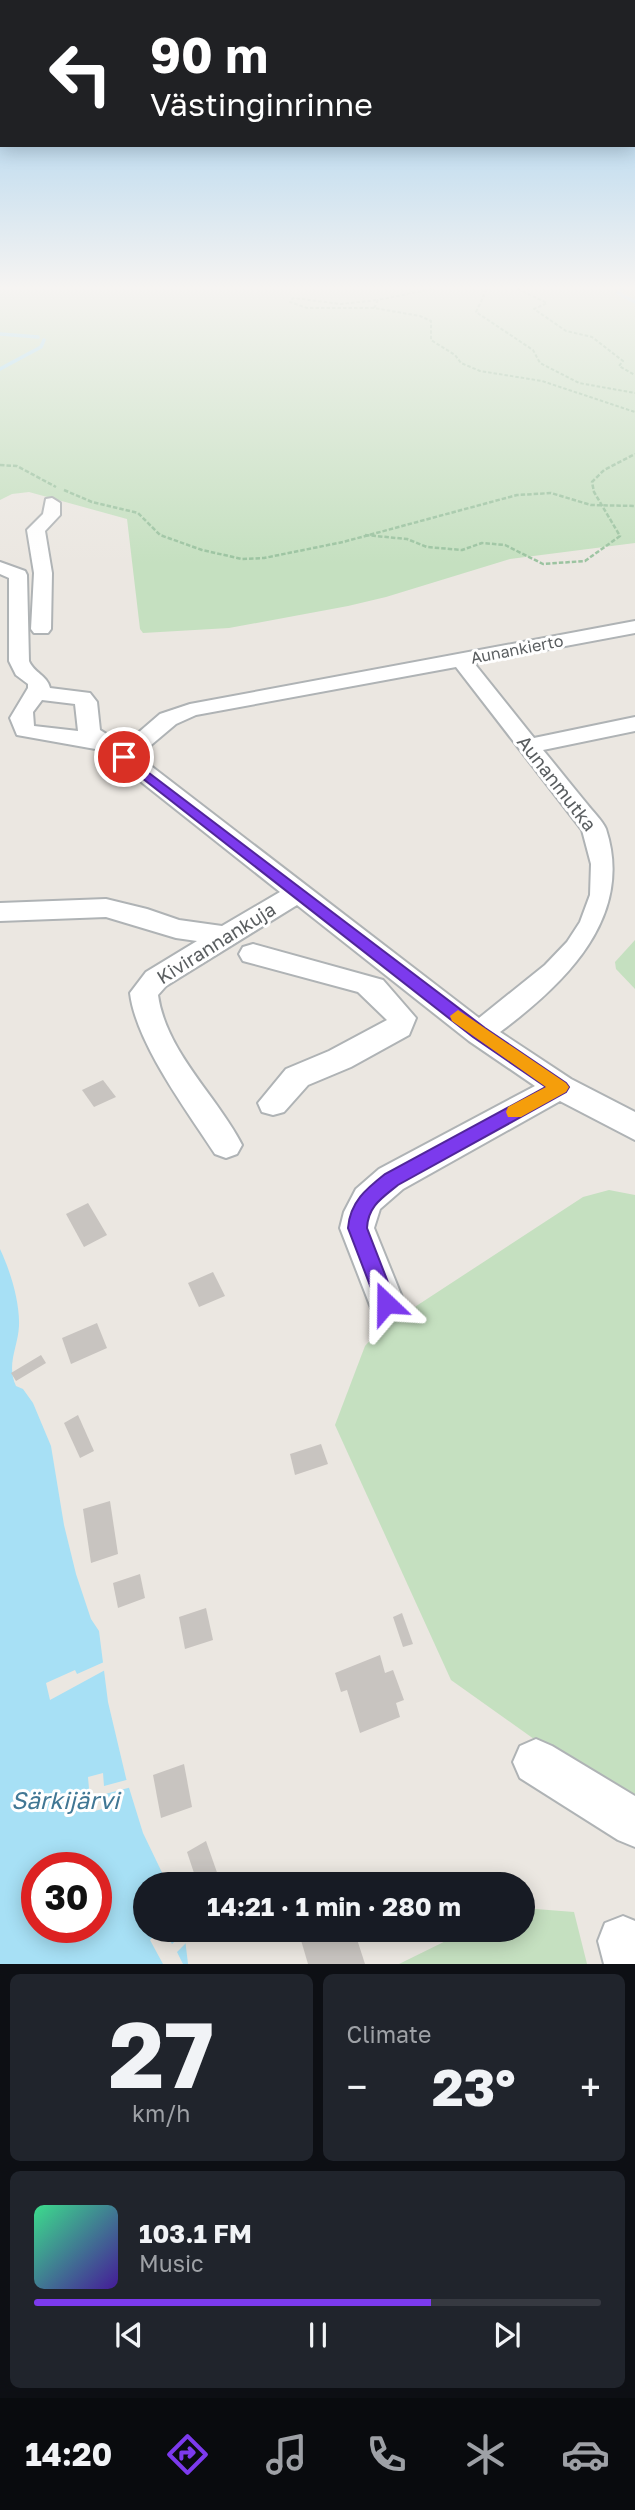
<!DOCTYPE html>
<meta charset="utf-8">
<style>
body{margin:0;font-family:"Golos Text",sans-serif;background:#20242c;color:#f1f3f6;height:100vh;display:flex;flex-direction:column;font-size:26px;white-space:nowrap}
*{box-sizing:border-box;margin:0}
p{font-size:23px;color:#9ea1a6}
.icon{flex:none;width:38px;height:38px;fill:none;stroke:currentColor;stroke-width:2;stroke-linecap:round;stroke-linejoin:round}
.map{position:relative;height:1964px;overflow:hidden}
.panel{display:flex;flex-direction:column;gap:10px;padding:10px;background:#0d0f14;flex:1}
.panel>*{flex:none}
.top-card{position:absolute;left:0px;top:0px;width:635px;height:147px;box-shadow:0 4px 18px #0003;background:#202124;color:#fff;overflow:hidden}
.speed{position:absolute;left:21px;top:1852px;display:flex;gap:14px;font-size:35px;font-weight:700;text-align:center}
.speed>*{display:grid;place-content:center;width:91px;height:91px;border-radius:50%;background:#171b24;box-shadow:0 4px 18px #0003;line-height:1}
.speed .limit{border:10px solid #d22;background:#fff;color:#111}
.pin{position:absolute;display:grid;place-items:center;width:60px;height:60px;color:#fff;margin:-30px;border:4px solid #fff;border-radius:50%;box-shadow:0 2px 7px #0007}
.me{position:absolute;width:77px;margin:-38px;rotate:337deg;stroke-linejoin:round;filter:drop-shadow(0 0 5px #0008)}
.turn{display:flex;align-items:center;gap:24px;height:147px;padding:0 35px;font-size:32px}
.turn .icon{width:91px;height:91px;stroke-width:2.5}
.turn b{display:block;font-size:49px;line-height:60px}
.big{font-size:52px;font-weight:700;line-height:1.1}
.panel .widget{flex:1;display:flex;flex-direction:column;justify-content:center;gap:10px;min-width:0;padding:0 24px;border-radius:10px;background:#20242c}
.panel .dial{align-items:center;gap:0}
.dial b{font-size:91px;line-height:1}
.song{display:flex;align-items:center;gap:21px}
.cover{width:84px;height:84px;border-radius:10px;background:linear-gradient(135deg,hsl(150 70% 55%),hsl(260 70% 35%))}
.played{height:7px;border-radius:4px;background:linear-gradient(90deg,#7c3aed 70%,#363941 70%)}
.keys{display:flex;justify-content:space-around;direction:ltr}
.heat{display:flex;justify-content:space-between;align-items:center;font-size:38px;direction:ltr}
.panel .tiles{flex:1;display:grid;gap:10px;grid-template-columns:1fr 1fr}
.widget:last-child{grid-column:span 2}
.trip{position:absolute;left:133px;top:1872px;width:402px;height:70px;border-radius:35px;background:#171b24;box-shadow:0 4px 18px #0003;font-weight:700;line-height:70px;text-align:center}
.menu{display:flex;height:112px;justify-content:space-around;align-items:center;background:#090b0e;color:#9ea1a6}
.menu .icon{width:49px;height:49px}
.menu .current{color:#7c3aed}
.menu b{font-size:32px;color:#f1f3f6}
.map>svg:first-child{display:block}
.green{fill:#c5e0c0}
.water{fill:#a7e0f5;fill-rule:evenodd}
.pier{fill:#ebe7e1}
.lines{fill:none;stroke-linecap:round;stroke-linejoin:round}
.stream{stroke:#a7e0f5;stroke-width:3.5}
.building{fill:#c8c4c0}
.minor-casing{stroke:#afb3b5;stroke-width:4}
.path-far1{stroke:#9bc3a0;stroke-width:2;stroke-dasharray:3.5 2;stroke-linecap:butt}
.path{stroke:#9bc3a0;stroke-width:2.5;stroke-dasharray:4.5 2;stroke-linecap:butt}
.minor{fill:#fff;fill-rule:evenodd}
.route{fill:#7c3aed;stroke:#51269a;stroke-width:2}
.slow{fill:#f59e0b}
.labels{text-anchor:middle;stroke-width:6;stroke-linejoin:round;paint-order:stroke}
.far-street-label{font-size:16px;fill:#5a5e60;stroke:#fff}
.street-label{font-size:19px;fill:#5a5e60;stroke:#fff}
.near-water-label{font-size:24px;font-style:italic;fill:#417794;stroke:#fff}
</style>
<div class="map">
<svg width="635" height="1964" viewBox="0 0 635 1964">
<rect width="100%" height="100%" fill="#ebe7e1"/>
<g class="green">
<path d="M 0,289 L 635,289 L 635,543 L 510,559 L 386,597 L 348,606 L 229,628 L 143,633 L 140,629 L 127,519 L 29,492 L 12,494 L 0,500 Z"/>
<path d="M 635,940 L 635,989 L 616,969 L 615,962 Z"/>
<path d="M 609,1190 L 635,1195 L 635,1811 L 451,1680 L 335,1425 L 365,1346 L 378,1331 L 583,1197 Z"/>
<path d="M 523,1908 L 574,1912 L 587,1964 L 399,1964 L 468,1930 L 523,1930 Z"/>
</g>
<path class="water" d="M 0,1249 C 10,1270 20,1302 19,1326 C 18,1347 6,1365 16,1386 L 23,1389 L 33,1403 L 51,1446 L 64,1525 L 76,1574 L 91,1619 L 99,1631 L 108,1702 L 126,1778 L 143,1833 L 168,1885 L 145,1885 L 145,1930 L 184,1930 L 188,1964 L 0,1964 ZM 37,1867 L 96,1867 L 96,1927 L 37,1927 Z"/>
<g class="pier">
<path d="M 104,1662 L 107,1669 L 50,1700 L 46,1683 L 75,1670 L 77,1674 Z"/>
<path d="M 103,1773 L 104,1786 L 130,1779 L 132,1787 L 105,1794 L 106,1808 L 91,1812 L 88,1777 Z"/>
<path d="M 159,1930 L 164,1930 L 172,1944 L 187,1930 L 189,1940 L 177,1952 L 183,1964 L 163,1964 L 150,1940 Z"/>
</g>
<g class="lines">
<g class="stream">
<path d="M 621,289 L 618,293 L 635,302"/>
<path d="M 0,334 L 38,337"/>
<path d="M 0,369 L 41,347 L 44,340"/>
</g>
</g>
<g class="building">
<path d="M 103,1080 L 116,1097 L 94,1107 L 82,1090 Z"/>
<path d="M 88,1203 L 107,1235 L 84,1247 L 66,1214 Z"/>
<path d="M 213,1272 L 225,1296 L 199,1307 L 188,1283 Z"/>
<path d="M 97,1323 L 107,1348 L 71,1364 L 62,1338 Z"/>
<path d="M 41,1355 L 46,1363 L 16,1381 L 11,1373 Z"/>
<path d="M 78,1415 L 94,1451 L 80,1458 L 64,1423 Z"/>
<path d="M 321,1444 L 328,1464 L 295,1475 L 290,1454 Z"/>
<path d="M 110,1501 L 118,1554 L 91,1563 L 83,1509 Z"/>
<path d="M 140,1574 L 145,1598 L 118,1608 L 113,1583 Z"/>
<path d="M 206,1608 L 213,1640 L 185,1649 L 179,1617 Z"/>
<path d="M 402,1613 L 413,1644 L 403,1647 L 393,1617 Z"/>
<path d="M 380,1655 L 385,1673 L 393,1670 L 404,1700 L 396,1703 L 400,1717 L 360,1733 L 347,1690 L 341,1692 L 335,1673 Z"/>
<path d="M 184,1764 L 192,1807 L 161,1818 L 153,1775 Z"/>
<path d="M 206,1841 L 220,1881 L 214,1885 L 198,1885 L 187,1852 Z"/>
<path d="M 298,1930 L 354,1930 L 365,1964 L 308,1964 Z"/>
</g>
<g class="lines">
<g class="minor-casing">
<g id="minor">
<path d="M 52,498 L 60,503 L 60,515 L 45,531 L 52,573 L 51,629 L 48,633 L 34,633 L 31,629 L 34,573 L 27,530 L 43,514 L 46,499 Z"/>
<path d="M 0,562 L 25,571 L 27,575 L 29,661 C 34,673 47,675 50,688 L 90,693 L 97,702 L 100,730 L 124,745 L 160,714 L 190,704 L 635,621 L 635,633 L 474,663 L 534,738 L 635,717 L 635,731 L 543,750 C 558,768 572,786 587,804 C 593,812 602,820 606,829 C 635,918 563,985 500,1032 L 571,1079 L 635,1112 L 635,1140 L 560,1101 L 403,1189 L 380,1209 L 374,1228 L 404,1302 L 399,1313 L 386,1318 L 373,1313 L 340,1228 L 344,1212 L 356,1189 L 379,1169 L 535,1086 L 469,1041 L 297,905 L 166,986 L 158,995 C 166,1052 217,1096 242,1145 L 237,1154 L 226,1158 L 215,1154 C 187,1111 136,1043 130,993 L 146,972 L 197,941 L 176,938 L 106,917 L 0,921 L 0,903 L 106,899 L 147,909 L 179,920 L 222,926 L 280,892 L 101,750 L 17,735 L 10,718 L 28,688 L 28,684 L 16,675 L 9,661 L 9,578 L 0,574 ZM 456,667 L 582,830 L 591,864 L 590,895 L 580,922 L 567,942 L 545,965 L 479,1018 L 138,756 L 176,724 L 196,715 ZM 42,700 L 75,704 L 78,731 L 34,726 L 33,712 Z"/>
<path d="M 253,944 L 383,980 L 416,1018 L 409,1035 L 351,1067 L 308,1085 L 284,1112 L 273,1115 L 262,1112 L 258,1103 L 286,1069 L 329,1051 L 387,1020 L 358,992 L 243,961 L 239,954 L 243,947 Z"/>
<path d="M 536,1739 L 552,1746 L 635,1796 L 635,1847 L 618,1840 L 520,1778 L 513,1762 L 520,1746 Z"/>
<path d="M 623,1916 L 635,1921 L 635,1964 L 604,1964 L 598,1941 L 605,1923 Z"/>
</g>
</g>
<g class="path-far1">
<path d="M 432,289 L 378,300 L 374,308 L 420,316 L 431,321 L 431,340 L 455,355 L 461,363 L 480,371 L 542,381 L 635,412"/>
<path d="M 487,289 L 476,312 L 533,350 L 540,363 L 579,383 L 635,393"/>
<path d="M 518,289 L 547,303 L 534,309 L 566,331 L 592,337 L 623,361 L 619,366 L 635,375"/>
<path d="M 374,308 L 307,308 L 290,302 L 293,298 L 341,304 L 378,300"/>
</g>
<g class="path">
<path d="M 0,465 L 17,466 L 56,487"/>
<path d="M 64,490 L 92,502 L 138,513 L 160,535 L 202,550 L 242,559 L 264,558 L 343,542 L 517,495 L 551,493 L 591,505 L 635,506"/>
<path d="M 365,535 L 407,539 L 427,547 L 462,550 L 482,543 L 505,545 L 543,564 L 585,561 L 620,536 L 594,492 L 592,482 L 604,470 L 635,454"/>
</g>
<use href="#minor" class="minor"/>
</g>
<linearGradient id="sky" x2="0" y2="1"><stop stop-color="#8ec6ed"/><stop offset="0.51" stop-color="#f6f4f2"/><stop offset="1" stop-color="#f6f4f2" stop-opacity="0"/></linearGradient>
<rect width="635" height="564" fill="url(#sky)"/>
<path class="route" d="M 124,754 L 485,1028 L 566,1083 L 569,1087 L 566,1092 L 398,1185 C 382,1198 368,1206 367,1228 L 396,1303 L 393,1309 L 386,1312 L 379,1309 L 348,1228 C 350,1202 366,1189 385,1174 L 546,1087 L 473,1037 L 119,760 L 119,755 Z"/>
<path class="slow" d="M 458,1010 L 566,1083 L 569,1087 L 566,1092 L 521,1117 L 508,1117 L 506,1112 L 508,1107 L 546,1087 L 452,1021 L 450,1016 Z"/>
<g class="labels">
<g class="far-street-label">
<text transform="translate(517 649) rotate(-11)" y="6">Aunankierto</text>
</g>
<g class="street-label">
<text transform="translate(557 783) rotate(52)" y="7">Aunanmutka</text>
<text transform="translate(216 943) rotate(-32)" y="7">Kivirannankuja</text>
</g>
<g class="near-water-label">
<text x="65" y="1809">Särkijärvi</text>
</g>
</g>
</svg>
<div class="speed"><div class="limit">30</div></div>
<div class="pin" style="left:124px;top:757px;background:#d93025"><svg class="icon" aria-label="arrive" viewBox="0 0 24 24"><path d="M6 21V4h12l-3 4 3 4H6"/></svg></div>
<svg class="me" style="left:386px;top:1303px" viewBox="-20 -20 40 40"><path d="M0-17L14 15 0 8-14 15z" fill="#7c3aed" stroke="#fff" stroke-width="4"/></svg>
<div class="trip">14:21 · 1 min · 280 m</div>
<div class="top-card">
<div class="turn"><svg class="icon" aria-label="left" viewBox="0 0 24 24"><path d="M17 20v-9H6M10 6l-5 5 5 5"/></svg><div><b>90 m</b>Västinginrinne</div></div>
</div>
</div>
<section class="panel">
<div class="tiles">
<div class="widget dial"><b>27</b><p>km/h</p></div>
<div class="widget"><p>Climate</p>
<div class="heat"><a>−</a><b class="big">23°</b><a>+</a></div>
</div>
<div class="widget">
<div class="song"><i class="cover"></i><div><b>103.1 FM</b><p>Music</p></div></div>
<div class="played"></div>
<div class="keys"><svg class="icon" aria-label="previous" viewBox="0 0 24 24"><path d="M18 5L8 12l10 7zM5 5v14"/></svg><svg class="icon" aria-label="pause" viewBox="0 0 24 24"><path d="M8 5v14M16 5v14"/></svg><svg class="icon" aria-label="next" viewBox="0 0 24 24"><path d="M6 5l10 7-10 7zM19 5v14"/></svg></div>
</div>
</div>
</section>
<nav class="menu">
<b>14:20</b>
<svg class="icon current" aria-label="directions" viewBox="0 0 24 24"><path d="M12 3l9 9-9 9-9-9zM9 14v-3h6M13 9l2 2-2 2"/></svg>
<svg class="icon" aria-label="music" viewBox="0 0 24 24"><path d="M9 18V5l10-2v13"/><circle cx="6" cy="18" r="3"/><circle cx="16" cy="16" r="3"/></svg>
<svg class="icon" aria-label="phone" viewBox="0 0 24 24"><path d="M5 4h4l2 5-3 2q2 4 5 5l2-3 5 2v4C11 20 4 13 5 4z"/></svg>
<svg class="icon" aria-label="climate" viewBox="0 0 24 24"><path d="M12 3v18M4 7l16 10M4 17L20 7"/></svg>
<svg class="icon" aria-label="car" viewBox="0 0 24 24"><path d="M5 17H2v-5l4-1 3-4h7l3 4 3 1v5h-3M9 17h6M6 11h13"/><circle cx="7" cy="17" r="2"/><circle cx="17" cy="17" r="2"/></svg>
</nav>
